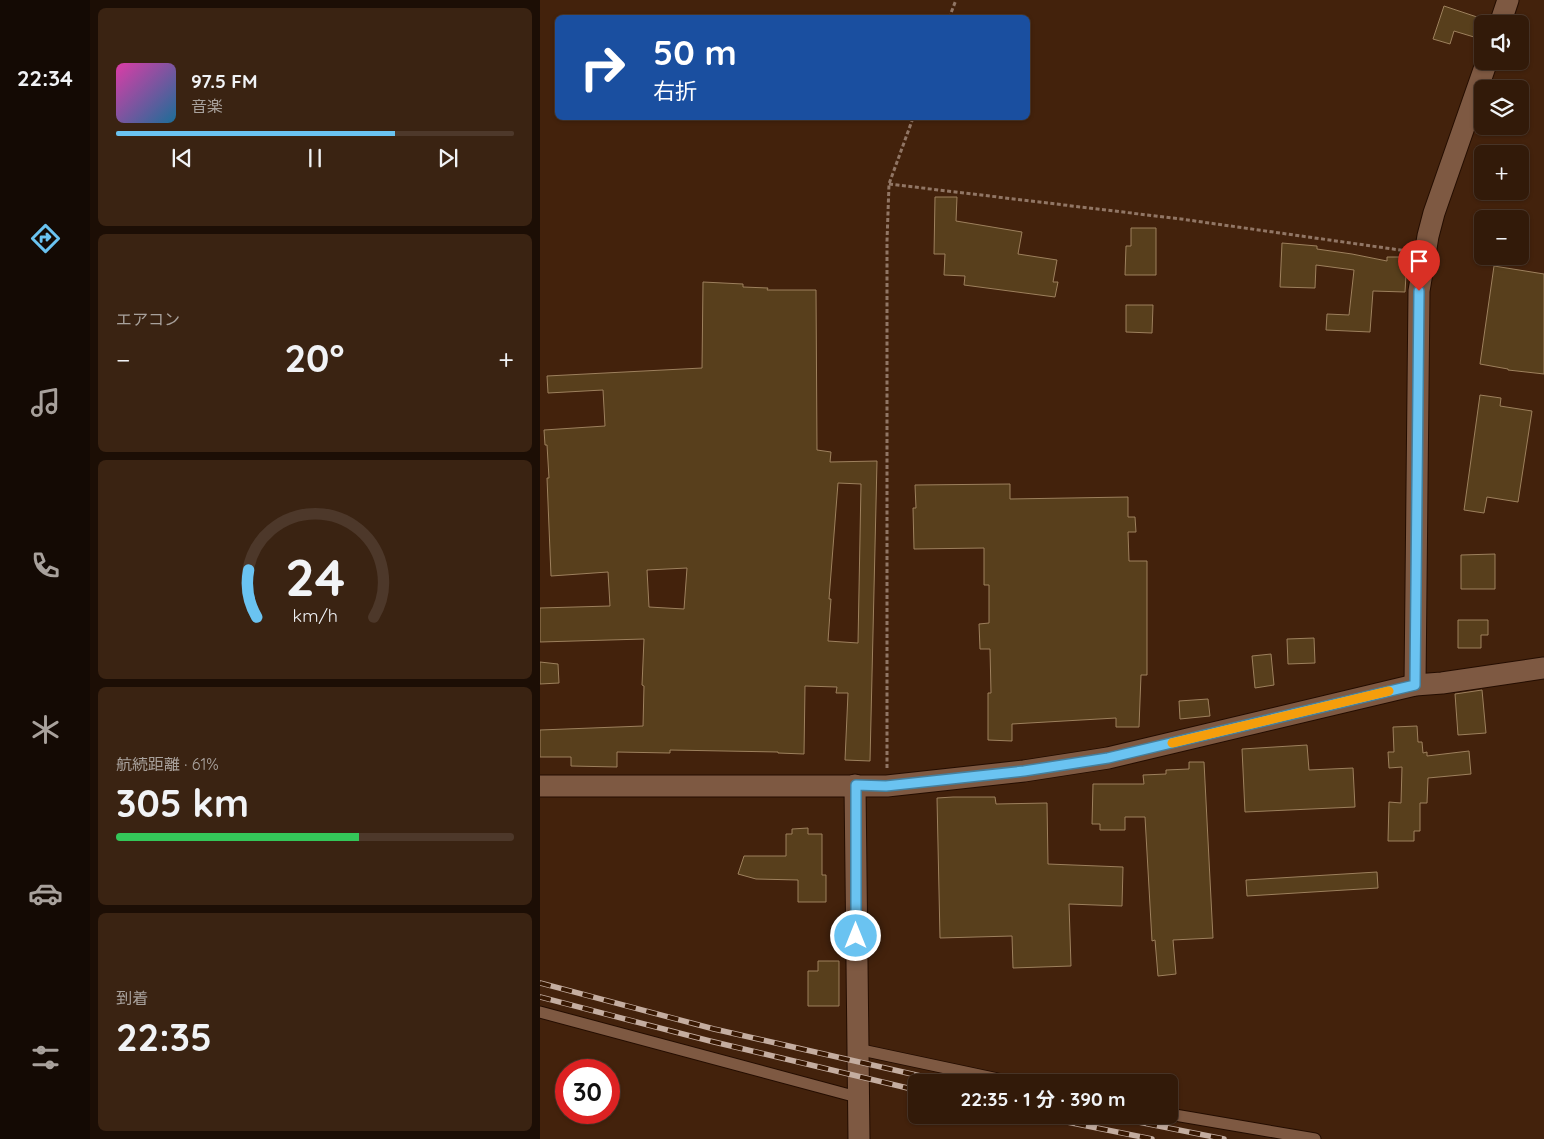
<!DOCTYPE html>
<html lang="ja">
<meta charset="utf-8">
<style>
body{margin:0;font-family:Quicksand,"Noto Sans JP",sans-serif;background:#3a2312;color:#f1f3f6;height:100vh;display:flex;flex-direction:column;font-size:19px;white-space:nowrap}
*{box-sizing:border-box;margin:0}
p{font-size:16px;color:#a8a19c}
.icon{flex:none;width:28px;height:28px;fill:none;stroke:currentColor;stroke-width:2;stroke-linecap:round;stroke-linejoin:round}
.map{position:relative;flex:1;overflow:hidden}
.panel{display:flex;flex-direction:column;gap:8px;padding:8px;background:#1c0e05;width:450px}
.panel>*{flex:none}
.guide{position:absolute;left:15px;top:15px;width:475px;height:105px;border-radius:8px;box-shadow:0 1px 4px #0004,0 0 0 1px #4d382a;background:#1a4fa0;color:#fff;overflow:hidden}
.tools{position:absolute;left:934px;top:15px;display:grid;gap:10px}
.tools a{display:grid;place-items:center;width:55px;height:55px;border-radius:8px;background:#321a09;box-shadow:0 1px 4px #0004,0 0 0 1px #4d382a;font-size:25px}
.speed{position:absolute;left:15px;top:1059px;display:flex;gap:10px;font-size:25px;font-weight:700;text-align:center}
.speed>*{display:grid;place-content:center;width:65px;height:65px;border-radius:50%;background:#321a09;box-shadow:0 1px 4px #0004,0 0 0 1px #4d382a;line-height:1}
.speed .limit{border:8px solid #d22;background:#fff;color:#111}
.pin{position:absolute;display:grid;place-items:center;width:42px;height:42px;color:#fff;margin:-51px -21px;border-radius:50% 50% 50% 0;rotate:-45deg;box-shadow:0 0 5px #0007}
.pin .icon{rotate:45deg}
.me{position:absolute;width:55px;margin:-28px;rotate:0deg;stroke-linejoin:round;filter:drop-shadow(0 0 4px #0008)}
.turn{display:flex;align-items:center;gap:18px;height:105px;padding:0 15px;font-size:22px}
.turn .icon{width:65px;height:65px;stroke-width:2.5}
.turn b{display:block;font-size:35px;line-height:42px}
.big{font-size:38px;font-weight:700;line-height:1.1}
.panel .tile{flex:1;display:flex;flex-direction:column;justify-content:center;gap:8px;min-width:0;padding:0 18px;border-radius:8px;background:#3a2312}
.panel .dial{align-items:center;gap:0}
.dial svg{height:130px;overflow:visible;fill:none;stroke:#4d382a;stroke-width:7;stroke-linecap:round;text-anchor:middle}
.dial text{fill:#f1f3f6;stroke:none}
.song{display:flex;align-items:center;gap:15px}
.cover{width:60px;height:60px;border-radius:8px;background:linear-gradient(135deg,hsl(320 70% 55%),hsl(200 70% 35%))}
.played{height:5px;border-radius:2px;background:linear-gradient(90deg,#6ac3f1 70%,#4d382a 70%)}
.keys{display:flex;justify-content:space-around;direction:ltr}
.heat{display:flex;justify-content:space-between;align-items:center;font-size:28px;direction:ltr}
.charge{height:8px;border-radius:4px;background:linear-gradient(90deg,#34c759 61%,#4d382a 0)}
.trip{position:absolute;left:368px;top:1074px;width:270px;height:50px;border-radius:8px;background:#321a09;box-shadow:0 1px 4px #0004,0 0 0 1px #4d382a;font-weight:700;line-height:50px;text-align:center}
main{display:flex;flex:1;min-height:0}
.dock{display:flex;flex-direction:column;width:90px;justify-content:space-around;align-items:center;background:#140a04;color:#a8a19c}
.dock .icon{width:35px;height:35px}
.dock .selected{color:#6ac3f1}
.dock b{font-size:22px;color:#f1f3f6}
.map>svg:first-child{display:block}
.building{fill:#583f1c;stroke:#9d805d;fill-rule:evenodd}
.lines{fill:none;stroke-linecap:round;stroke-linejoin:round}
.lane-casing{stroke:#240d00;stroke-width:13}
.street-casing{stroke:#240d00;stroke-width:23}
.path{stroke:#917665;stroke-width:3;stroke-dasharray:4 2.5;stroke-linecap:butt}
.lane{stroke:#7e5942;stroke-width:11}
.street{stroke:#7e5942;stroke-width:21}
.rail-casing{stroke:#c4ada0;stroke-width:5.5}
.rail{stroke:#381802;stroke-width:4;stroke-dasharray:11;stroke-linecap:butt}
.route-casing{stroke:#457f9d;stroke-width:12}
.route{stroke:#6ac3f1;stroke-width:9}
.slow{stroke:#f59e0b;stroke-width:9}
</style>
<main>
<nav class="dock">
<b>22:34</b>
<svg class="icon selected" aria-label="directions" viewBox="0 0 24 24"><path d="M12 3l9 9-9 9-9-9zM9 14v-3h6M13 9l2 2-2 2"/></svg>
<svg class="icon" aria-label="music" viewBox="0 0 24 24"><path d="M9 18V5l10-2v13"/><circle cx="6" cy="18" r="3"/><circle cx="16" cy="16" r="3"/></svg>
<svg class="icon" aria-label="phone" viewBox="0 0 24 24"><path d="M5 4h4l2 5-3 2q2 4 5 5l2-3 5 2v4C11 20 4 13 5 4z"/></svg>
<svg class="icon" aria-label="climate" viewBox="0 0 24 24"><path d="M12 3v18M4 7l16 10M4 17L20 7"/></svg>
<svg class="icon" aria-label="car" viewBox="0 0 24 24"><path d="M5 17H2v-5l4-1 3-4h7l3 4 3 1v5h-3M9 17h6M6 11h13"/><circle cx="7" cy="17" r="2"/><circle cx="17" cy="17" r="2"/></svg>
<svg class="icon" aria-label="filters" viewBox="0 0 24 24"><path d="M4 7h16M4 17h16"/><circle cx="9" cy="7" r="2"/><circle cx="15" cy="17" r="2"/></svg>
</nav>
<section class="panel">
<div class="tile">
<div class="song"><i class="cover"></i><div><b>97.5 FM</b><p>音楽</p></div></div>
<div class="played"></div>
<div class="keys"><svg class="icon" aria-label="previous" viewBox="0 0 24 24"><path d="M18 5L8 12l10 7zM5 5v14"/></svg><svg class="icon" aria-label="pause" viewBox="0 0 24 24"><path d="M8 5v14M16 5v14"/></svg><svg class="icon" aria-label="next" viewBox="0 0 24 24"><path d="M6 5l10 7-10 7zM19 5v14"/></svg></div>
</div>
<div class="tile"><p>エアコン</p>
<div class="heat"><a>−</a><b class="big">20°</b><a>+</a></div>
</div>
<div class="tile dial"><svg viewBox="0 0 100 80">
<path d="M14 69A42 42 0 1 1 86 69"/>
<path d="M14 69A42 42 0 0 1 9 40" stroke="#6ac3f1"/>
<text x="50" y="56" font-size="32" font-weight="700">24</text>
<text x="50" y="72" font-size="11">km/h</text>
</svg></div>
<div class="tile"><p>航続距離 · 61%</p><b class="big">305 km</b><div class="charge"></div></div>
<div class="tile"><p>到着</p><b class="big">22:35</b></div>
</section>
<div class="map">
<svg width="1004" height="1139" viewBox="0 0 1004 1139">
<rect width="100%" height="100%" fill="#43220c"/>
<g class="building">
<path d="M 904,6 L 940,18 L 934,37 L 914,31 L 910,44 L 893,39 Z"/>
<path d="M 395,197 L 417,197 L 416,221 L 482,232 L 478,254 L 517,260 L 513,282 L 518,282 L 515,297 L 424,285 L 425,276 L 404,275 L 405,254 L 394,254 Z"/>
<path d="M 591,228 L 616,228 L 616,275 L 585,275 L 586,246 L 591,246 Z"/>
<path d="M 742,243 L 777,246 L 777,249 L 812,254 L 847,261 L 847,257 L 867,257 L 865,292 L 833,291 L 830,332 L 786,330 L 787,314 L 809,315 L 814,270 L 776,265 L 775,288 L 740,287 Z"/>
<path d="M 954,266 L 1004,274 L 1004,374 L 968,370 L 968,369 L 940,364 Z"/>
<path d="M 163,282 L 203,284 L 203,287 L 228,288 L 227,290 L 276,290 L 277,450 L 291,452 L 290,462 L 337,461 L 330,761 L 305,760 L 308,693 L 296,693 L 297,687 L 265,686 L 264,754 L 238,753 L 238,752 L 130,750 L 130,753 L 77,752 L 77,767 L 31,766 L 31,757 L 0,757 L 0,730 L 103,726 L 104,686 L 102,685 L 104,639 L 0,642 L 0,608 L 70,606 L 68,572 L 11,576 L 7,478 L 9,478 L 7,445 L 5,445 L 4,430 L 65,426 L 63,390 L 8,393 L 7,376 L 162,368 ZM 298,483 L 321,484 L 318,643 L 288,641 L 291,599 L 289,599 ZM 147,568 L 144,609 L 109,607 L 107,570 Z"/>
<path d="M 586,305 L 613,305 L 612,333 L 586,332 Z"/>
<path d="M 940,395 L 961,398 L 960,406 L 992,411 L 978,502 L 947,497 L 944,513 L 924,510 Z"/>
<path d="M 470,484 L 470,499 L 588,497 L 588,517 L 595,517 L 596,532 L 588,532 L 589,561 L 607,561 L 607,675 L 601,675 L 599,727 L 576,727 L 576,718 L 472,724 L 472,741 L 448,740 L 448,693 L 451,693 L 450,649 L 440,649 L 439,624 L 449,623 L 449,585 L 444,585 L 444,548 L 374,549 L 373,508 L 376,508 L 375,485 Z"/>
<path d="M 955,554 L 955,589 L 921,589 L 921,555 Z"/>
<path d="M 918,620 L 948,620 L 948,635 L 941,635 L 941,648 L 918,648 Z"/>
<path d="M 774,638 L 775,663 L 748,664 L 747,639 Z"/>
<path d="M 731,654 L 734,685 L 715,688 L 712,656 Z"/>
<path d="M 0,662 L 18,664 L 19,683 L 0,684 Z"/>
<path d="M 942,690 L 946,733 L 918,735 L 915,694 Z"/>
<path d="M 668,699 L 670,716 L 640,719 L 639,701 Z"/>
<path d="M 877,726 L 878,742 L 882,742 L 883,753 L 887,752 L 887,756 L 929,751 L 931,774 L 888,778 L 887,803 L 880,803 L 880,831 L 874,831 L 874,841 L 848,841 L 849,802 L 861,803 L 862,767 L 849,768 L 848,752 L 854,752 L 853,727 Z"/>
<path d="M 767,745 L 769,770 L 813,768 L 815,807 L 705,812 L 702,749 Z"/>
<path d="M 649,762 L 664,762 L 673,938 L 633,940 L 636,974 L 618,976 L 615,940 L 612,941 L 605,817 L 585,817 L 585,830 L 560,830 L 560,824 L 552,824 L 553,784 L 604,784 L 603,775 L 626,774 L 626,770 L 649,769 Z"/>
<path d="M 413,797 L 455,797 L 456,804 L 507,803 L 508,864 L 583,867 L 582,906 L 529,904 L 531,966 L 473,968 L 472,936 L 400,938 L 397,798 Z"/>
<path d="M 268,828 L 268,834 L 282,834 L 282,875 L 286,875 L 286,902 L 258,902 L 258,880 L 216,879 L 198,874 L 204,856 L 246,856 L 246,834 L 252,834 L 252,829 Z"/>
<path d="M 837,872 L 838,888 L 707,896 L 706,880 Z"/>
<path d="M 278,961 L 299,961 L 299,1006 L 268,1006 L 268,971 L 278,971 Z"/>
</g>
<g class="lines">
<g class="lane-casing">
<g id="lane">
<path d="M 0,1012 L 317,1097"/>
<path d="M 317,1049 L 472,1082"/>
<path d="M 629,1114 L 775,1139"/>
</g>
</g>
<g class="street-casing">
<g id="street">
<path d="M 960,24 L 968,0"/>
<path d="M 875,685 L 879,291 L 888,236 L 894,213 L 947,61"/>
<path d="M 315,785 L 319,1139"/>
<path d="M 0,786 L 347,786 L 484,771 L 568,758 L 875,685 L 902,683 L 1004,668"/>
</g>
</g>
<g class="path">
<path d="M 409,18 L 416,0"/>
<path d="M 349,184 L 641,219 L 867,251"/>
<path d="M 347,768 L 347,241 L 349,184 L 373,118"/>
</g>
<use href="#lane" class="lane"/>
<use href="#street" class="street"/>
<g class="rail-casing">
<g id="rail">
<path d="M 0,983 L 174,1029 L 407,1082"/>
<path d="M 0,997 L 170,1041 L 376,1090"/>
<path d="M 492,1115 L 612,1139"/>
<path d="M 563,1115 L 684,1139"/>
</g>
</g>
<use href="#rail" class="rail"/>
</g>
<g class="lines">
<g class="route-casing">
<path id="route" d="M 316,936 L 316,785 L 346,786 L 484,771 L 568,758 L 875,685 L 879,291"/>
</g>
<use href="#route" class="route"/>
<path class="slow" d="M 632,743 L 849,691"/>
</g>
</svg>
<div class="tools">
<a><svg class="icon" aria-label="sound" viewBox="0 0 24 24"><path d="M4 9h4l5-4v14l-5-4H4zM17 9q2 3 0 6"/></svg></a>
<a><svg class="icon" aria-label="layers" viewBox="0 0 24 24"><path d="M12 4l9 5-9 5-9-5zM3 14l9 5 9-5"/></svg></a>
<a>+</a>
<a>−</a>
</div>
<div class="speed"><div class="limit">30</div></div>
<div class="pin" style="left:879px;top:291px;background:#d93025"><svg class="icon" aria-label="arrive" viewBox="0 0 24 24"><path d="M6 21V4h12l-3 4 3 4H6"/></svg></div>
<svg class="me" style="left:316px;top:936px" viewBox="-20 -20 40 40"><circle r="17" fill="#6ac3f1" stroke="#fff" stroke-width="3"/><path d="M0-11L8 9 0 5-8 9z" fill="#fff"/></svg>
<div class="trip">22:35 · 1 分 · 390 m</div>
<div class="guide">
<div class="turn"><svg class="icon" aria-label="right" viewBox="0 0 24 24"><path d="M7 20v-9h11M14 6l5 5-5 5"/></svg><div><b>50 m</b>右折</div></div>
</div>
</div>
</main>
